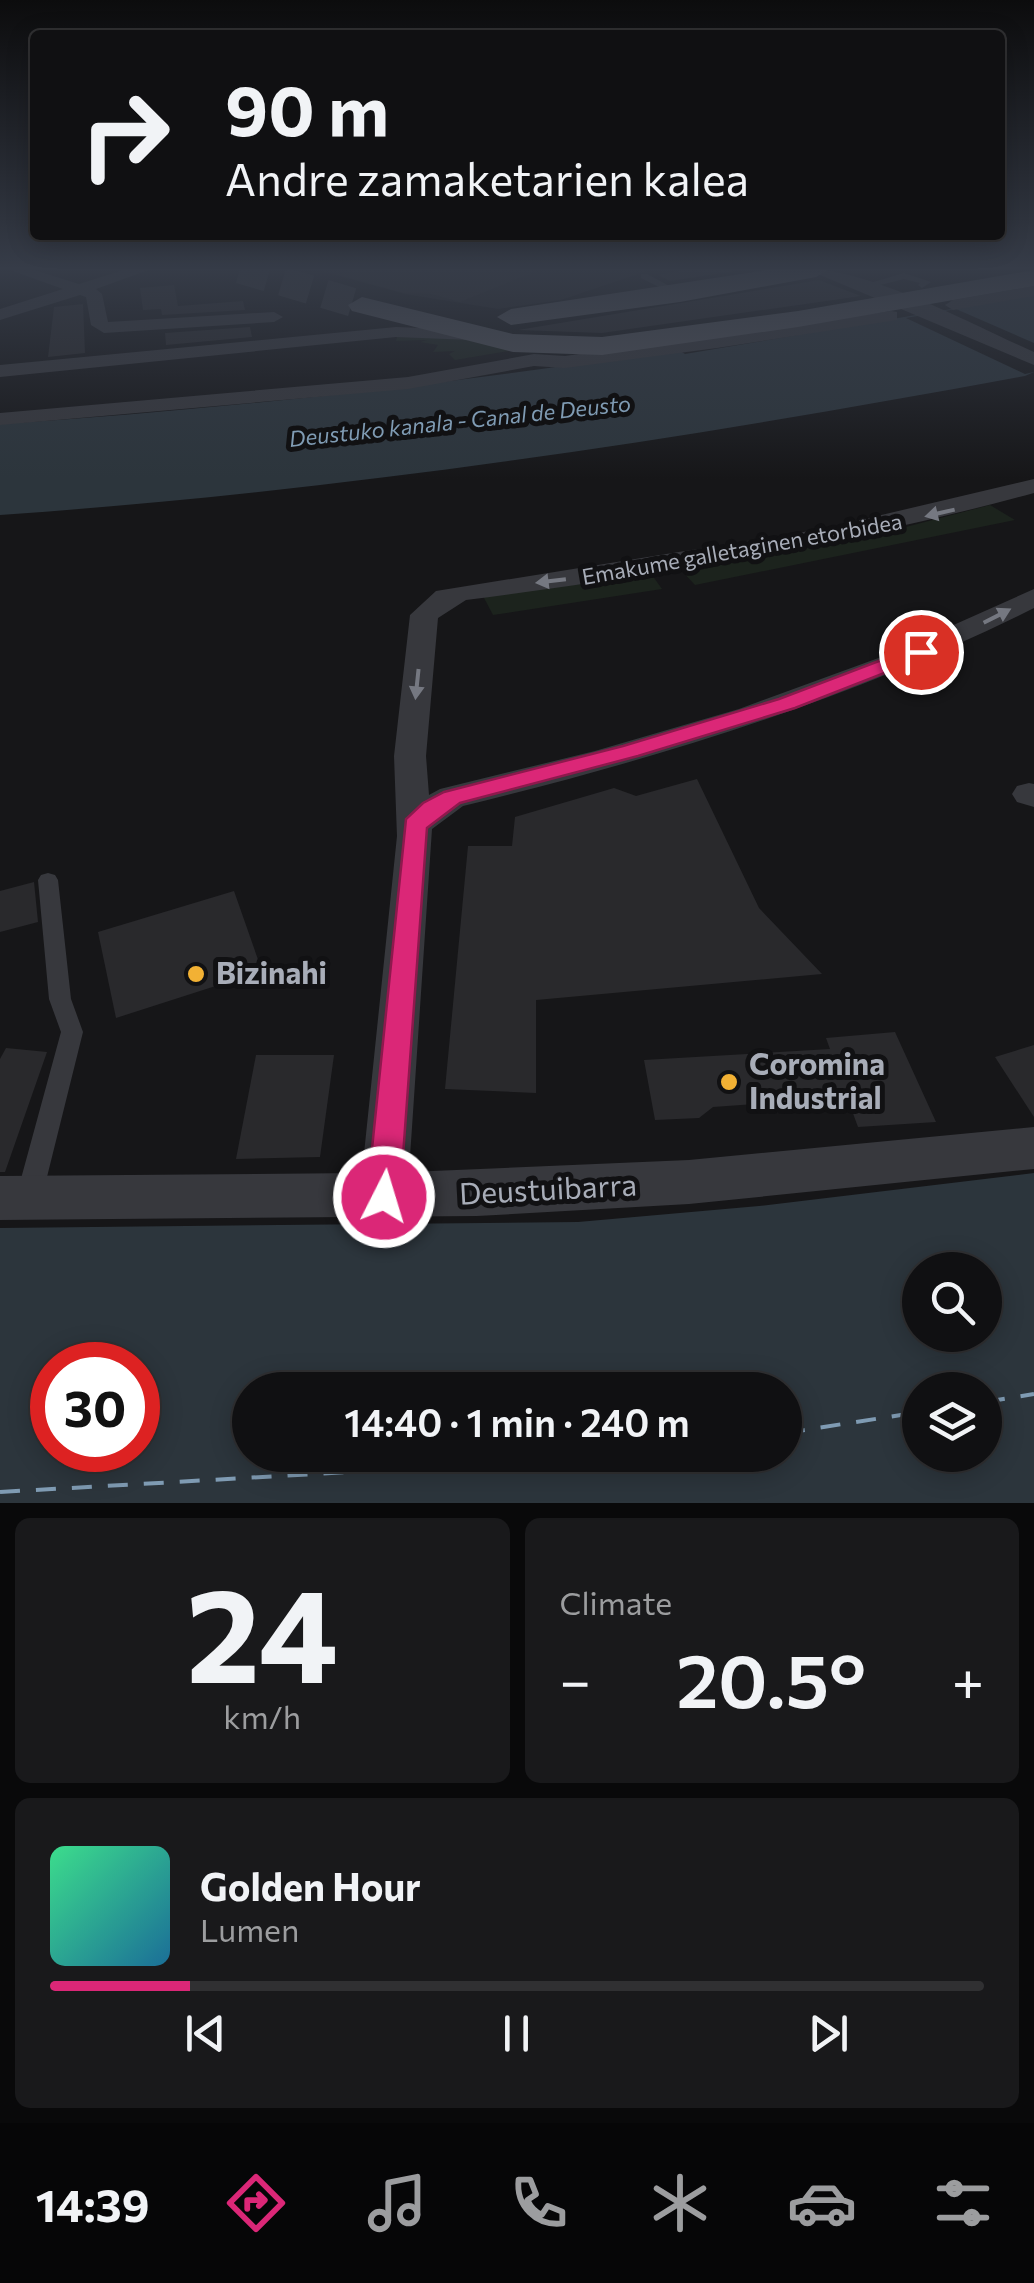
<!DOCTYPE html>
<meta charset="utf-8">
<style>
body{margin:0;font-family:Commissioner,sans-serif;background:#19191b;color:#f1f3f6;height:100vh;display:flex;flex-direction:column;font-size:38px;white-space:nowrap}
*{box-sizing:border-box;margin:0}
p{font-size:32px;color:#9c9d9f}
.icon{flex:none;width:55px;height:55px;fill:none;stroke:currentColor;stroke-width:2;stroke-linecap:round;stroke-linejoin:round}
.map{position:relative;height:1503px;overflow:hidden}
.drawer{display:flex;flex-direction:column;gap:15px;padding:15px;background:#09090a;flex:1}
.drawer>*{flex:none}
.hud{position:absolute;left:30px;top:30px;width:975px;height:210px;border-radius:10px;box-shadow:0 5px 25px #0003,0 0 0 2px #303032;background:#101012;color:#f1f3f6;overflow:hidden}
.controls{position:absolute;left:902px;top:1252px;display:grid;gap:20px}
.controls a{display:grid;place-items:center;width:100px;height:100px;border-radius:50%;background:#101012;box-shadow:0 5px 25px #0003,0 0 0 2px #303032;font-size:50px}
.speed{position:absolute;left:30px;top:1342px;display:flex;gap:20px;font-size:50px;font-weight:700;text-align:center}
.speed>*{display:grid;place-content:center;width:130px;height:130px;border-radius:50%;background:#101012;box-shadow:0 5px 25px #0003,0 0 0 2px #303032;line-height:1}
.speed .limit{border:15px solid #d22;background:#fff;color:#111}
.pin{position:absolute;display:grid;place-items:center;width:85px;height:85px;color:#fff;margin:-42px;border:5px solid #fff;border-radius:50%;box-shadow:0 2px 10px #0007}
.me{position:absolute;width:110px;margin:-55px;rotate:5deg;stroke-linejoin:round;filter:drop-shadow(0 0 8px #0008)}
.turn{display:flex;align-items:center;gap:35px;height:210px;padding:0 30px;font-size:45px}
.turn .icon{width:130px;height:130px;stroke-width:2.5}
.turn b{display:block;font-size:70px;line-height:85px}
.big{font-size:75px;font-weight:600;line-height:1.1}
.drawer .tile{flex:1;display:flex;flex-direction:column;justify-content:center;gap:15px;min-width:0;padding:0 35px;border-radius:15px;background:#19191b}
.drawer .dial{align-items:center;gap:0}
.dial b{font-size:130px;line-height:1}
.song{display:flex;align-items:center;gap:30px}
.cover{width:120px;height:120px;border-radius:15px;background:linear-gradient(135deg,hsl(150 70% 55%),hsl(200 70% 35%))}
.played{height:10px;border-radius:5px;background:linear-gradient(90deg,#db2777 15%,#303032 15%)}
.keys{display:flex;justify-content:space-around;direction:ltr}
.heat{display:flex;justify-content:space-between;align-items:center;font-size:55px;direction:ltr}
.drawer .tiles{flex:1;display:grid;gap:15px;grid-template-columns:1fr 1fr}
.tile:last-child{grid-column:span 2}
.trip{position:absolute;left:232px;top:1372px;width:570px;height:100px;border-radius:50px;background:#101012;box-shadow:0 5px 25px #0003,0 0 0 2px #303032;font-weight:600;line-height:100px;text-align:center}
.menu{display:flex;height:160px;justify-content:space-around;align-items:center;background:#060607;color:#9c9d9f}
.menu .icon{width:70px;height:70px}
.menu .on{color:#db2777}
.menu b{font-size:45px;color:#f1f3f6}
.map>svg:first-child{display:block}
.built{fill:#222225}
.green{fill:#1c231d}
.water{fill:#2c353c;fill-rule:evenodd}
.pier{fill:#161618}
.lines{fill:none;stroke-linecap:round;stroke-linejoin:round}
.ferry{stroke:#7f9bb3;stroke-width:4;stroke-dasharray:20 16;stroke-linecap:butt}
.building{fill:#29292c}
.primary-tunnel{stroke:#333438;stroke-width:29;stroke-dasharray:29 15;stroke-linecap:butt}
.lane{fill:#37383d;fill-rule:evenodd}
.street{fill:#37383d;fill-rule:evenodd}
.primary{fill:#53555c;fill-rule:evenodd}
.oneway{fill:#757881}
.route{fill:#db2777;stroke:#8e194d;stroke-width:2.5}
.poi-dot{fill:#f2b134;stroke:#111113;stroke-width:4}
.labels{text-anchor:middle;stroke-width:10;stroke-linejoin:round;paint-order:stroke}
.far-water-label{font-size:22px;font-style:italic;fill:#7f9bb3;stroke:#111113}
.far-street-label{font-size:22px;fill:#a8adb8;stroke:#111113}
.near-poi-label{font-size:30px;font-weight:bold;fill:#a8adb8;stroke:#111113;text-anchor:start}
.near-street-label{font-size:30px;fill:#a8adb8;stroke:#111113}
</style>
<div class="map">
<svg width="1034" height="1503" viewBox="0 0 1034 1503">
<rect width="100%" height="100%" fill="#161618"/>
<path class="built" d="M 314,269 L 653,269 L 561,300 L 498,309 L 405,294 Z"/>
<g class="green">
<path d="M 397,337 L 456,337 L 515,350 L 455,360 L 449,354 L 455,351 L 433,352 L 438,345 L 420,342 L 427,340 L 396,341 Z"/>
<path d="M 990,505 L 1015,520 L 695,585 L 680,569 L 902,528 Z"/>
<path d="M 652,575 L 662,589 L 493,615 L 483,596 Z"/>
</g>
<g class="water">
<path d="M 1034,295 L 1034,372 L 1025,376 C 685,439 345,491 0,515 L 0,424 C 227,409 452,384 677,349 L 685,354 Z"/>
<path d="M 1034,1173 L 1034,1503 L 0,1503 L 0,1228 L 578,1222 L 759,1206 ZM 920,1270 L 985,1270 L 985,1335 L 920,1335 ZM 52,1365 L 138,1365 L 138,1450 L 52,1450 ZM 250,1390 L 785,1390 L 785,1455 L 250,1455 ZM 920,1390 L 985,1390 L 985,1455 L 920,1455 Z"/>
</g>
<path class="pier" d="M 956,309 L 1034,343 L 1034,372 L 1025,374 L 906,318 Z"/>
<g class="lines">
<g class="ferry">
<path d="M 985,1402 L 1034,1394"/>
<path d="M 785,1433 L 920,1412"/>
<path d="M 0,1492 L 647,1455"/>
</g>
</g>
<g class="building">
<path d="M 342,269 L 538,269 L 539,270 L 460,302 L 431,294 L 404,293 L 342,276 Z"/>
<path d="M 689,269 L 749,269 L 670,281 L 658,275 Z"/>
<path d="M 819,280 L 861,296 L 602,333 L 518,330 Z"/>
<path d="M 174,285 L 178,306 L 243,301 L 245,310 L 162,315 L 161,309 L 143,310 L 140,288 Z"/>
<path d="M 83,304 L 85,353 L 48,357 L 54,307 Z"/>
<path d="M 250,327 L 252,337 L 166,345 L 165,333 Z"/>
<path d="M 697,779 L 759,908 L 822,974 L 536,1000 L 536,1093 L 445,1089 L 468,846 L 512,846 L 515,817 L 614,788 L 636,796 Z"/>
<path d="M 34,882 L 38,922 L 0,932 L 0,891 Z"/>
<path d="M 234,891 L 262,971 L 116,1018 L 98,932 Z"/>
<path d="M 895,1032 L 936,1122 L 858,1127 L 851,1108 L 776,1113 L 755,1104 L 713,1107 L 699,1118 L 655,1120 L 644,1060 L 830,1049 L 826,1038 Z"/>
<path d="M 1034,1045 L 1034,1117 L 995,1057 Z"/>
<path d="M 6,1048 L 47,1052 L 5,1172 L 0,1172 L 0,1059 Z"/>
<path d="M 256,1055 L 334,1055 L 320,1157 L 236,1159 Z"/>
</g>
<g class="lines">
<path class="primary-tunnel" d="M 240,269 L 362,305"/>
<g class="lane">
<path d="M 904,273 L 931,282 L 922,288 L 918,285 L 920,283 L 904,279 L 864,289 L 860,286 Z"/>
<path d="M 641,274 L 647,274 L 684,294 L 677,296 L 641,278 Z"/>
<path d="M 48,873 L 55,875 L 58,880 L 71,999 L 83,1032 L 42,1197 L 38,1205 L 29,1209 L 20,1205 L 16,1197 L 61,1032 L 49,999 L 38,880 L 41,875 Z"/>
</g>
<g class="street">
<path d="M 7,269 L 31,269 L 79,284 L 127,269 L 151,269 L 96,289 L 102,294 L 108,322 L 274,312 L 283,317 L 274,322 L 104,333 L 91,325 L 86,297 L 80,295 L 0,320 L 0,309 L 63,289 Z"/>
<path d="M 806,269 C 871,269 973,325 1034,352 L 1034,365 Z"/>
<path d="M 1034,286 L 1034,296 L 953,310 L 945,305 L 953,300 Z"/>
<path d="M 891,311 L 897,312 L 897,320 L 717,348 L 565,368 L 534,366 L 408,389 L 0,425 L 0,413 L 408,377 L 534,354 L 565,356 Z"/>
<path d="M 396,327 L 471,330 L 480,335 L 471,340 L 396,337 L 0,377 L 0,365 Z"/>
<path d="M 1034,479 L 1034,493 C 847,544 658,575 466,600 L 438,618 L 426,756 L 429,795 L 440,789 L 595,751 L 739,709 L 884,656 L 1034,589 L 1034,608 C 852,699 660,758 463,806 L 432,829 L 409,1172 L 689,1160 L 1034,1127 L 1034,1169 L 689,1204 L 477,1216 L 0,1220 L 0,1176 L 362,1173 L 397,836 L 394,756 L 410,615 L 436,591 L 822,529 Z"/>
<path d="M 1029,783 L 1034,784 L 1034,807 L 1017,802 L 1012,794 L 1017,786 Z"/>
</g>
<g class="primary">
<path d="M 774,269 L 829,269 L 816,277 L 680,302 L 511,325 L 497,317 L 511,309 Z"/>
<path d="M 1034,270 L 1034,286 L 798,327 L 602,355 L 513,352 L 352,311 L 348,305 L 362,297 L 513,334 L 602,337 L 798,311 Z"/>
</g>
</g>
<defs><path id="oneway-solid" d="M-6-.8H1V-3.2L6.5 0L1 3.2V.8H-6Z" transform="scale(2.5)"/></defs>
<g class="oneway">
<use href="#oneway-solid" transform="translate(940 513) rotate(167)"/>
<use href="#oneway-solid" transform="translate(551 581) rotate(173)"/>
<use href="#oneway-solid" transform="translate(997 616) rotate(-27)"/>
<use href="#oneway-solid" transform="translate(417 684) rotate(96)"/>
</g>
<linearGradient id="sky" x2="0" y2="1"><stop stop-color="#0c0c0d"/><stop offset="0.56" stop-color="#363c48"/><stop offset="1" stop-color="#363c48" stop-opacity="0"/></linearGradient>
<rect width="1034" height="479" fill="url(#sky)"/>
<path class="route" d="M 921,645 L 931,652 L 928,656 L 795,708 L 638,756 L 460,803 L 427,828 L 400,1197 L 395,1208 L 384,1213 L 372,1208 L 367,1197 L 406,819 L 423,803 L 444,792 L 623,746 L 779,699 Z"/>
<g class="poi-dot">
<circle cx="196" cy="974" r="10"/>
<circle cx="729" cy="1082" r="10"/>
</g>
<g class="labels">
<g class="far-water-label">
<text transform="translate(460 421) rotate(-6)" y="8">Deustuko kanala - Canal de Deusto</text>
</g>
<g class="far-street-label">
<text transform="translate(742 549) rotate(-10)" y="8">Emakume galletaginen etorbidea</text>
</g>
<g class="near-poi-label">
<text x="216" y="984">Bizinahi</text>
<text x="749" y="1075">Coromina<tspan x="749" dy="34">Industrial</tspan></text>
</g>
<g class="near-street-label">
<text transform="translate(548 1190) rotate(-3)" y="10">Deustuibarra</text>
</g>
</g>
</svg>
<div class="controls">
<a><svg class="icon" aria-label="search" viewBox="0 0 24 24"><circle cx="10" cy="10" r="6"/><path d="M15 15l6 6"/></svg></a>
<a><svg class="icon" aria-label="layers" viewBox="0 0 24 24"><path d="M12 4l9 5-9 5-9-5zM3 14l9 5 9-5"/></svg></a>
</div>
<div class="speed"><div class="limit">30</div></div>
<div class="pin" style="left:921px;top:652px;background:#d93025"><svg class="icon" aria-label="arrive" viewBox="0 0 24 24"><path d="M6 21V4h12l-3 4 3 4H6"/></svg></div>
<svg class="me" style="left:384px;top:1197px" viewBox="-20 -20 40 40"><circle r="17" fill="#db2777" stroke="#fff" stroke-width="3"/><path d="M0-11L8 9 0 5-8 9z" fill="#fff"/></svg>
<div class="trip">14:40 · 1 min · 240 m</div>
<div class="hud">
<div class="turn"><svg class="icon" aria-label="right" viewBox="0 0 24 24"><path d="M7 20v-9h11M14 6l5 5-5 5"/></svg><div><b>90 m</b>Andre zamaketarien kalea</div></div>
</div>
</div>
<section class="drawer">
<div class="tiles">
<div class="tile dial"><b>24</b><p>km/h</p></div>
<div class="tile"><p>Climate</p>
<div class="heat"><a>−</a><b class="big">20.5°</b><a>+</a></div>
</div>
<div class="tile">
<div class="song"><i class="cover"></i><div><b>Golden Hour</b><p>Lumen</p></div></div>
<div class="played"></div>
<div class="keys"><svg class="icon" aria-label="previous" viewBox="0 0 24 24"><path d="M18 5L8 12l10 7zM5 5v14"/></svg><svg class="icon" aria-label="pause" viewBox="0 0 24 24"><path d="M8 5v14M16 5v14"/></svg><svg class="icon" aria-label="next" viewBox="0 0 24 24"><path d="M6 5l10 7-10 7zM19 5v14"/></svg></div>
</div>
</div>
</section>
<nav class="menu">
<b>14:39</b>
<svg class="icon on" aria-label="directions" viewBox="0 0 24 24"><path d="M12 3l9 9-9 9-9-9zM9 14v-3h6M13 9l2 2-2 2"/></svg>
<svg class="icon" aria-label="music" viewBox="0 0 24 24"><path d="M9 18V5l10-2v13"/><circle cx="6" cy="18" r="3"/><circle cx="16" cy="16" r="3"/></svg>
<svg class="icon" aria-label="phone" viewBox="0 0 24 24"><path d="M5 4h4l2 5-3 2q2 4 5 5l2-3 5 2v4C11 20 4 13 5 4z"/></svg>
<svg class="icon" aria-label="climate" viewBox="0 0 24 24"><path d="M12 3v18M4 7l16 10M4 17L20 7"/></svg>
<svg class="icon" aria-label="car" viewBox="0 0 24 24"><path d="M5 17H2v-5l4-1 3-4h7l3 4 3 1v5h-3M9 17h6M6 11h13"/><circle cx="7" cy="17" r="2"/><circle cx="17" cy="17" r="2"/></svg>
<svg class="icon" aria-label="filters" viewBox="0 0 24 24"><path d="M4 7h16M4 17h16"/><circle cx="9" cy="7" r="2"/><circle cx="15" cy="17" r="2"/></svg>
</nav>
